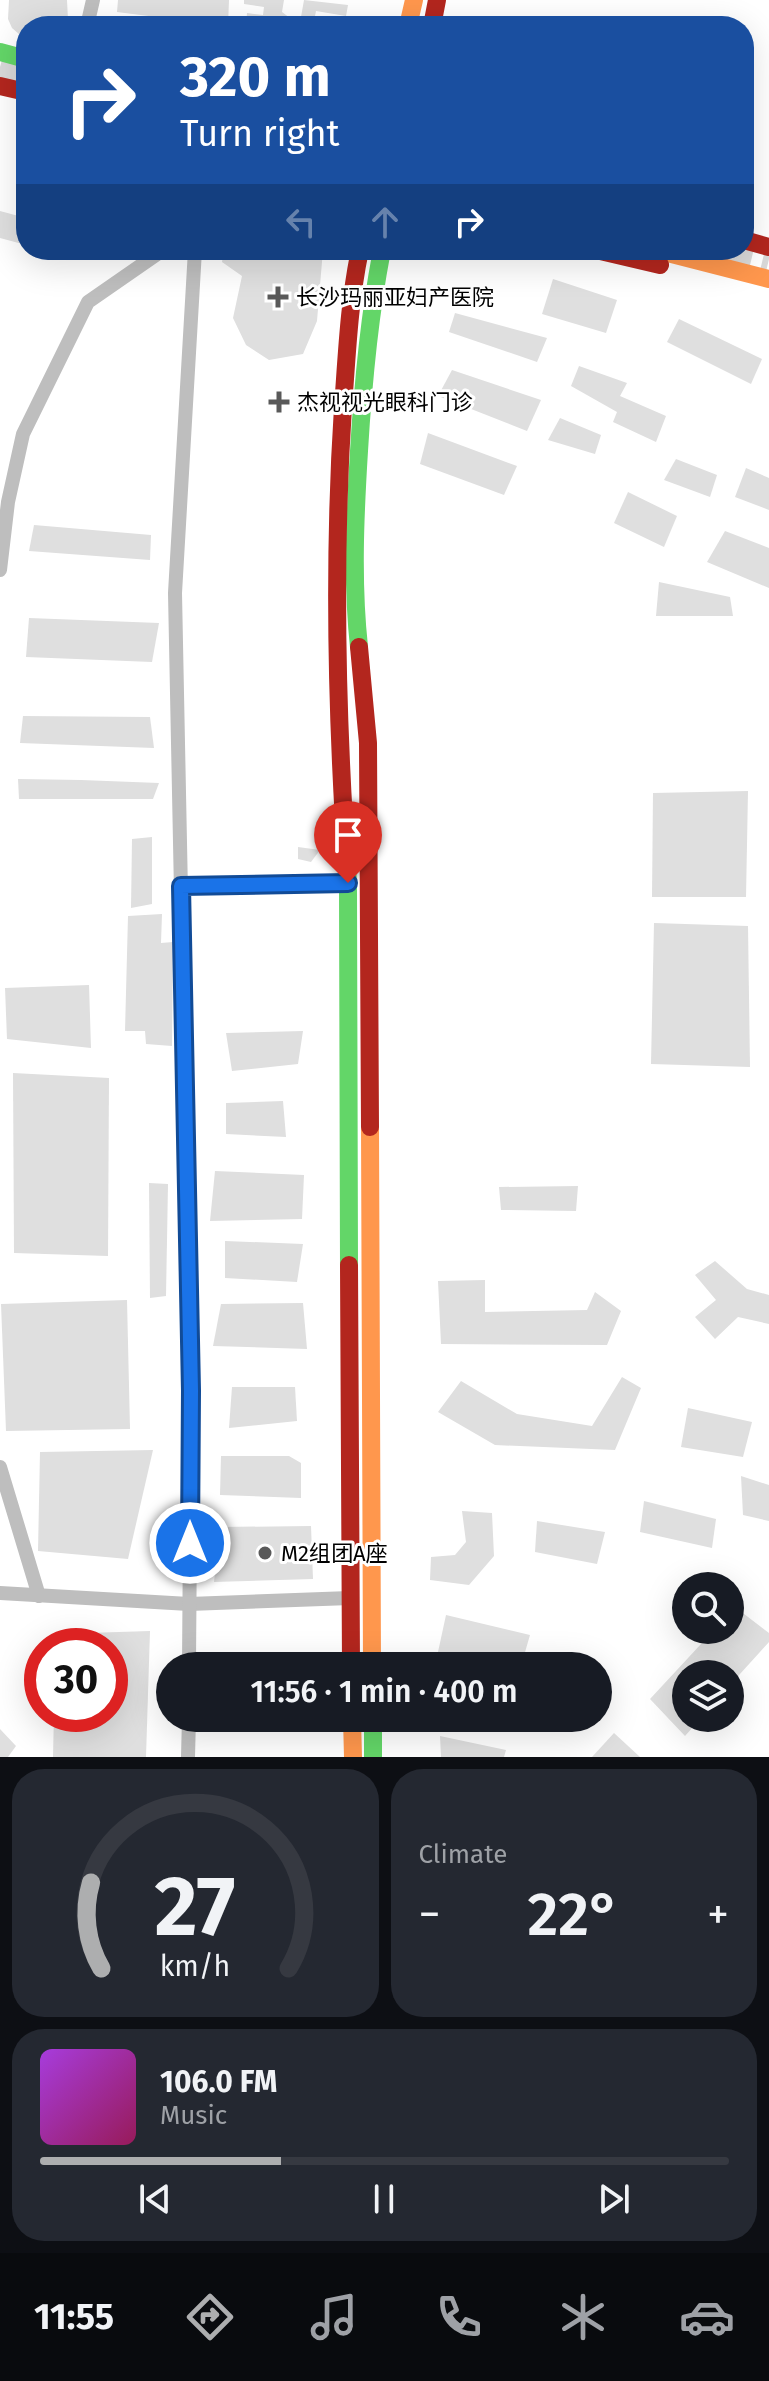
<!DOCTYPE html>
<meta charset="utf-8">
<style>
body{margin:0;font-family:"Fira Sans","Noto Sans SC",sans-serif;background:#242831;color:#f1f3f6;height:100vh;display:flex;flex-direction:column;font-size:30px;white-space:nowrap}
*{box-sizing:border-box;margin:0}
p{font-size:26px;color:#9ea1a6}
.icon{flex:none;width:44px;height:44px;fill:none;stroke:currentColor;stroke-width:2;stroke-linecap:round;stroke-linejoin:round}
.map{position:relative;height:1757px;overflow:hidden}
.side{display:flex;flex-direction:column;gap:12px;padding:12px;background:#0d0f14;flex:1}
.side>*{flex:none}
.top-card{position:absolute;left:16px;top:16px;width:738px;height:244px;border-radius:32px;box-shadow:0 8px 32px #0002;background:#1a4fa0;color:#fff;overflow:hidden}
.buttons{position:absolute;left:672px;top:1572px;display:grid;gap:16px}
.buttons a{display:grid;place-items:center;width:72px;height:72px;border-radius:50%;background:#171b24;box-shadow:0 8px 32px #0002;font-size:40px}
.speed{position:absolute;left:24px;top:1628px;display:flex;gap:16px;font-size:40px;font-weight:700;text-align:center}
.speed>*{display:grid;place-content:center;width:104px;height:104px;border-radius:50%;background:#171b24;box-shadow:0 8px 32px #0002;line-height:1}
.speed .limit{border:12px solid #d22;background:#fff;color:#111}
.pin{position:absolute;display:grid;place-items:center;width:68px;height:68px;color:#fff;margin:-82px -34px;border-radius:50% 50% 50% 0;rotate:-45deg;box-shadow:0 0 8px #0007}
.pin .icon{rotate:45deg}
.me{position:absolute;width:88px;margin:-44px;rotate:0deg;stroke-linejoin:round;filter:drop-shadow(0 0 6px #0008)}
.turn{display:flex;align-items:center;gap:28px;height:168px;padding:0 32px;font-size:36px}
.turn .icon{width:104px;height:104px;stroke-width:2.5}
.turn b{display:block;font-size:56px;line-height:68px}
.lanes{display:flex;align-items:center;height:76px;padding:0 32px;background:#0003;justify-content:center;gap:40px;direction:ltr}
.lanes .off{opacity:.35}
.big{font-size:60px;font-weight:600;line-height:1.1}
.side .card{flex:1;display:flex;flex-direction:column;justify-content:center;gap:12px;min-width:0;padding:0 28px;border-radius:32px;background:#242831}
.side .dial{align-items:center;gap:0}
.dial svg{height:208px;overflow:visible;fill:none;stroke:#363941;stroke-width:7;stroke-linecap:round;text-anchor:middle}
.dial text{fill:#f1f3f6;stroke:none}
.song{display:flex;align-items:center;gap:24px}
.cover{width:96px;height:96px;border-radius:12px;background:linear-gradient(135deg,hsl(280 70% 55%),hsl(330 70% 35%))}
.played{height:8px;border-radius:4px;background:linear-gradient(90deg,#adaeaf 35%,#363941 35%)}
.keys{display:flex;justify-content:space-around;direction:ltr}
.heat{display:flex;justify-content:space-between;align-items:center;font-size:44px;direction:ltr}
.side .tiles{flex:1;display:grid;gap:12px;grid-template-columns:1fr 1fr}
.card:last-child{grid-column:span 2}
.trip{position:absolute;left:156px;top:1652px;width:456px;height:80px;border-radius:40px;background:#171b24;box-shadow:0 8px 32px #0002;font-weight:600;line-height:80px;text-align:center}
.dock{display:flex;height:128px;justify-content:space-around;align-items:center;background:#090b0e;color:#9ea1a6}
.dock .icon{width:56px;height:56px}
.dock .on{color:#adaeaf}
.dock b{font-size:36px;color:#f1f3f6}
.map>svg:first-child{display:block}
.building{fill:#dfdfdf}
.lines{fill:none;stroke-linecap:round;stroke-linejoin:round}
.primary-tunnel{stroke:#d9d9d9;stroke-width:22;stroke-dasharray:22 11;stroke-linecap:butt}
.street{stroke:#bebebe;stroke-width:14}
.fast{stroke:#63d668;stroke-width:18}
.slow{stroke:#ff974d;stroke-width:18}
.jam{stroke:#b3261e;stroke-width:18}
.route-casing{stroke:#114b97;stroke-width:20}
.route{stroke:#1a73e8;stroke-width:14}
.poi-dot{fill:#595959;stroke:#fff;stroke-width:3}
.labels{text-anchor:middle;stroke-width:6;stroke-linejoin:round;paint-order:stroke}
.poi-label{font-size:22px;fill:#000;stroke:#fff;text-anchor:start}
</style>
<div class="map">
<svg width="769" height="1757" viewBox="0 0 769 1757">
<rect width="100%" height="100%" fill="#fff"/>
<g class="building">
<path d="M 9,0 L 67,0 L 68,20 L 65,26 L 26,26 L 26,40 L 12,28 L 8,19 Z"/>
<path d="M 118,0 L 229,0 L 228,26 L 117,12 Z"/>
<path d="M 244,0 L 284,0 L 282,12 L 290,18 L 301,17 L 304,0 L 348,5 L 346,16 L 316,11 L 313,26 L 246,26 L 247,13 L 263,15 L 264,7 L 244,4 Z"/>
<path d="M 0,211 L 26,218 L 26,245 L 0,238 Z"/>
<path d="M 224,250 L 323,250 L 317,321 L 303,354 L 269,360 L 246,345 L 233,318 L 242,276 L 222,262 Z"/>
<path d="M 553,279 L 617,300 L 606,333 L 542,314 Z"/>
<path d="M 455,313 L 547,338 L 537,362 L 449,332 Z"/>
<path d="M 679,319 L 762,359 L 751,384 L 667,342 Z"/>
<path d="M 579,366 L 627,383 L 620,396 L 666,416 L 656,442 L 613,422 L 617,412 L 571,386 Z"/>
<path d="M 452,370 L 541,400 L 527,431 L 438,396 Z"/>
<path d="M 560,418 L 601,435 L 595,454 L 548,440 Z"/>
<path d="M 428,433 L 517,466 L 504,495 L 420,464 Z"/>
<path d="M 676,459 L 717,475 L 710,497 L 664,480 Z"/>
<path d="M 746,468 L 769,478 L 769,510 L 735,497 Z"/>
<path d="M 628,492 L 677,516 L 664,547 L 614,523 Z"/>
<path d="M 34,525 L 151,535 L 150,560 L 29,551 Z"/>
<path d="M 725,531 L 769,548 L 769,588 L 707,562 Z"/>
<path d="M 659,582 L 730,597 L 733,616 L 656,616 Z"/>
<path d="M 29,618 L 159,623 L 152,662 L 26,657 Z"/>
<path d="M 23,716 L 150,717 L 154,748 L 20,743 Z"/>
<path d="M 18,779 L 81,780 L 159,783 L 153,799 L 19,799 Z"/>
<path d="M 748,791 L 746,897 L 652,897 L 653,793 Z"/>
<path d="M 152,837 L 152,904 L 131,908 L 132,839 Z"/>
<path d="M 298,847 L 320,850 L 311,862 L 298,859 Z"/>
<path d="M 162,914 L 161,943 L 173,942 L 172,1046 L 146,1044 L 145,1031 L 125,1031 L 128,916 Z"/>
<path d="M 654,923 L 748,926 L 750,1067 L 651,1064 Z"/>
<path d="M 89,985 L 91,1048 L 7,1039 L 5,988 Z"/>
<path d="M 303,1031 L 298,1064 L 232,1071 L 226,1033 Z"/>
<path d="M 13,1073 L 109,1078 L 108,1256 L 14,1253 Z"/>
<path d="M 283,1101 L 286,1137 L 226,1134 L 226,1103 Z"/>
<path d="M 215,1171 L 304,1175 L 302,1219 L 210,1221 Z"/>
<path d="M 149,1183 L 168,1184 L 166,1296 L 150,1298 Z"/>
<path d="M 578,1186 L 576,1211 L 501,1210 L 499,1187 Z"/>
<path d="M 225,1241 L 303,1244 L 297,1282 L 225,1278 Z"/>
<path d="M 715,1261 L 747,1289 L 769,1295 L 769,1324 L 738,1317 L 715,1339 L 695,1317 L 716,1300 L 695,1275 Z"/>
<path d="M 485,1280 L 485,1312 L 587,1310 L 595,1292 L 621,1311 L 607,1345 L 441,1344 L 438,1281 Z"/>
<path d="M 127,1300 L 130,1429 L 6,1431 L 1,1304 Z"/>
<path d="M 303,1303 L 307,1349 L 213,1346 L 221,1304 Z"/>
<path d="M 622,1377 L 641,1388 L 615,1450 L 495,1445 L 438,1412 L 461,1381 L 517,1414 L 592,1426 Z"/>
<path d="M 232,1387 L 295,1387 L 297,1421 L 229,1428 Z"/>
<path d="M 688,1408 L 752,1422 L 743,1457 L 681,1447 Z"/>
<path d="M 153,1450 L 128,1559 L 38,1551 L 40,1452 Z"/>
<path d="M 221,1456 L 289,1456 L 301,1463 L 301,1498 L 220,1495 Z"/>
<path d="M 741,1476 L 769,1485 L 769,1521 L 743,1515 Z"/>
<path d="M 644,1501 L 716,1519 L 712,1548 L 640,1532 Z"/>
<path d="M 462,1511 L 492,1513 L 494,1556 L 469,1585 L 430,1580 L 431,1557 L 455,1555 L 466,1542 Z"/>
<path d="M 537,1521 L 605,1532 L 597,1564 L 535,1552 Z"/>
<path d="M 311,1526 L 313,1579 L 214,1582 L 220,1527 Z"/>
<path d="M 735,1607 L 769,1633 L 769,1642 L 730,1685 L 730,1674 L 686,1674 L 686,1718 L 701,1718 L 685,1736 L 650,1699 L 714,1630 L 730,1630 L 730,1613 Z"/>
<path d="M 446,1615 L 530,1635 L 521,1666 L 438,1652 Z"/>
<path d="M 150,1631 L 146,1757 L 53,1757 L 54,1714 L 110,1714 L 110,1646 L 56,1646 L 56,1634 Z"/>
<path d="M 0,1729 L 16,1746 L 8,1757 L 0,1757 Z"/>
<path d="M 614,1733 L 640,1757 L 592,1757 Z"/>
<path d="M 440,1736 L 506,1750 L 504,1757 L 441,1757 Z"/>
</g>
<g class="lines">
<g class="primary-tunnel">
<path d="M 0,67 L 26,74"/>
<path d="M 731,250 L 769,259"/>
</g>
<g class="street">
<path d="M 87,26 L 93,0"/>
<path d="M 0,570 L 8,502 L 23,434 L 88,302 L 163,250"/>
<path d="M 181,886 L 348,883"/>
<path d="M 0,1467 L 39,1596"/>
<path d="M 0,1593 L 189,1604 L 350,1598"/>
<path d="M 189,1666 L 191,1391 L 175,593 L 195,250"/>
<path d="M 188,1757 L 189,1718"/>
</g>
<g class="fast">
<path d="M 0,52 L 26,59"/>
<path d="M 359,647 C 352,582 355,516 359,451 C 363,383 369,317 382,250"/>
<path d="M 344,821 L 348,883 L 349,1265"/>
<path d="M 373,1718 L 373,1757"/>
</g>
<g class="slow">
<path d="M 408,26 L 414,0"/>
<path d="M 656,250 L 769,279"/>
<path d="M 370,1127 L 372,1666"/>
<path d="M 352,1718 L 353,1757"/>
</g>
<g class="jam">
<path d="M 432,26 L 437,0"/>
<path d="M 0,86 L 26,92"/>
<path d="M 744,240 L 769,247"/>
<path d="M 596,250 L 660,265"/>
<path d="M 359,647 L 368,743 L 370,1127"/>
<path d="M 344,821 C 336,684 334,545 343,407 C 347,354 349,302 360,250"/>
<path d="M 349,1265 L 351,1666"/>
</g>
</g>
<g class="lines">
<g class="route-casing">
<path id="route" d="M 190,1543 L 191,1391 L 181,886 L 348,883"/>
</g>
<use href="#route" class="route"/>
</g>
<g class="poi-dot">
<path d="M274 285h8v8h8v8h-8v8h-8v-8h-8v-8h8z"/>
<path d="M275 390h8v8h8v8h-8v8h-8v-8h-8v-8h8z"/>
<circle cx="265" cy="1553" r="8"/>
</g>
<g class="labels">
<g class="poi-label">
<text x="296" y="305">长沙玛丽亚妇产医院</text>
<text x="297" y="410">杰视视光眼科门诊</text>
<text x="281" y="1561">M2组团A座</text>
</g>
</g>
</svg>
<div class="buttons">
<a><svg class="icon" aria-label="search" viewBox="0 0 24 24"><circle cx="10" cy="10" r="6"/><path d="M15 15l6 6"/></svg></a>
<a><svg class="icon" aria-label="layers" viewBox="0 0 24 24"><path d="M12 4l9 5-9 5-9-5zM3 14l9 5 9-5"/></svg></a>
</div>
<div class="speed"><div class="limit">30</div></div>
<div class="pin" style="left:348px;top:883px;background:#d93025"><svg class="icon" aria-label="arrive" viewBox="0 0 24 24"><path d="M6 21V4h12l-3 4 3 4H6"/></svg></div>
<svg class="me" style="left:190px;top:1543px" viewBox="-20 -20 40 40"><circle r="17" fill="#1a73e8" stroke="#fff" stroke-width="3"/><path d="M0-11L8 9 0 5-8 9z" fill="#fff"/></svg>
<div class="trip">11:56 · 1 min · 400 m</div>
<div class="top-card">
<div class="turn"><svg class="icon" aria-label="right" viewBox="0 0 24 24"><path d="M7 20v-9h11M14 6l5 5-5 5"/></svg><div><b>320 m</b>Turn right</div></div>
<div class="lanes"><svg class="icon off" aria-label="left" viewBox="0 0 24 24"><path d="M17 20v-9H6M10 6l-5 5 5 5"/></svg><svg class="icon off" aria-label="ahead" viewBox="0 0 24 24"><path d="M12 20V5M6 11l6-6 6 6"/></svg><svg class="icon" aria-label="right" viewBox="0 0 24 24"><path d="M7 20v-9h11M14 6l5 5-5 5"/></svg></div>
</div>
</div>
<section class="side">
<div class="tiles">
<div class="card dial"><svg viewBox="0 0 100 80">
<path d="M14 69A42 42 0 1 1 86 69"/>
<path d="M14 69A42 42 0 0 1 10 36" stroke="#adaeaf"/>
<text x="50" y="56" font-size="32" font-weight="700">27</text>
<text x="50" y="72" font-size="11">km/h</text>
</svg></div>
<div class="card"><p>Climate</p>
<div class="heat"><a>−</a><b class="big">22°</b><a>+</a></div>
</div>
<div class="card">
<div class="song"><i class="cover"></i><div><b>106.0 FM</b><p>Music</p></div></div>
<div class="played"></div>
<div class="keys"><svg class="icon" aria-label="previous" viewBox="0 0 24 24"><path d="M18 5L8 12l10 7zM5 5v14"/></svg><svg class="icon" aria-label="pause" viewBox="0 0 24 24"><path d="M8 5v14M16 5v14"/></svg><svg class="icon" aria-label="next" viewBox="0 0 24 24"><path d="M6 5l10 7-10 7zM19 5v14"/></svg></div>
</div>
</div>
</section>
<nav class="dock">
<b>11:55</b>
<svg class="icon on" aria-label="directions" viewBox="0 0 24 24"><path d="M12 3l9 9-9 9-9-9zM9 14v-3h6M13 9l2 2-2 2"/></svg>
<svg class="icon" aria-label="music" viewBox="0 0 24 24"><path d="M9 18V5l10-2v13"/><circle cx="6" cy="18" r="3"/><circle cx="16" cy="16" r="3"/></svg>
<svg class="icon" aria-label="phone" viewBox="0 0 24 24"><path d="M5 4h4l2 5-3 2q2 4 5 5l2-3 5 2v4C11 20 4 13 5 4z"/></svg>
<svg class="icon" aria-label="climate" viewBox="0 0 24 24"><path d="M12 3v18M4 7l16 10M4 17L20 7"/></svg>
<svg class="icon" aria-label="car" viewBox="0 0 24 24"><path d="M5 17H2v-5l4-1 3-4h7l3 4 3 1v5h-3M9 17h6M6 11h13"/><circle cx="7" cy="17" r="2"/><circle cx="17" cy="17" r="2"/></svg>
</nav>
